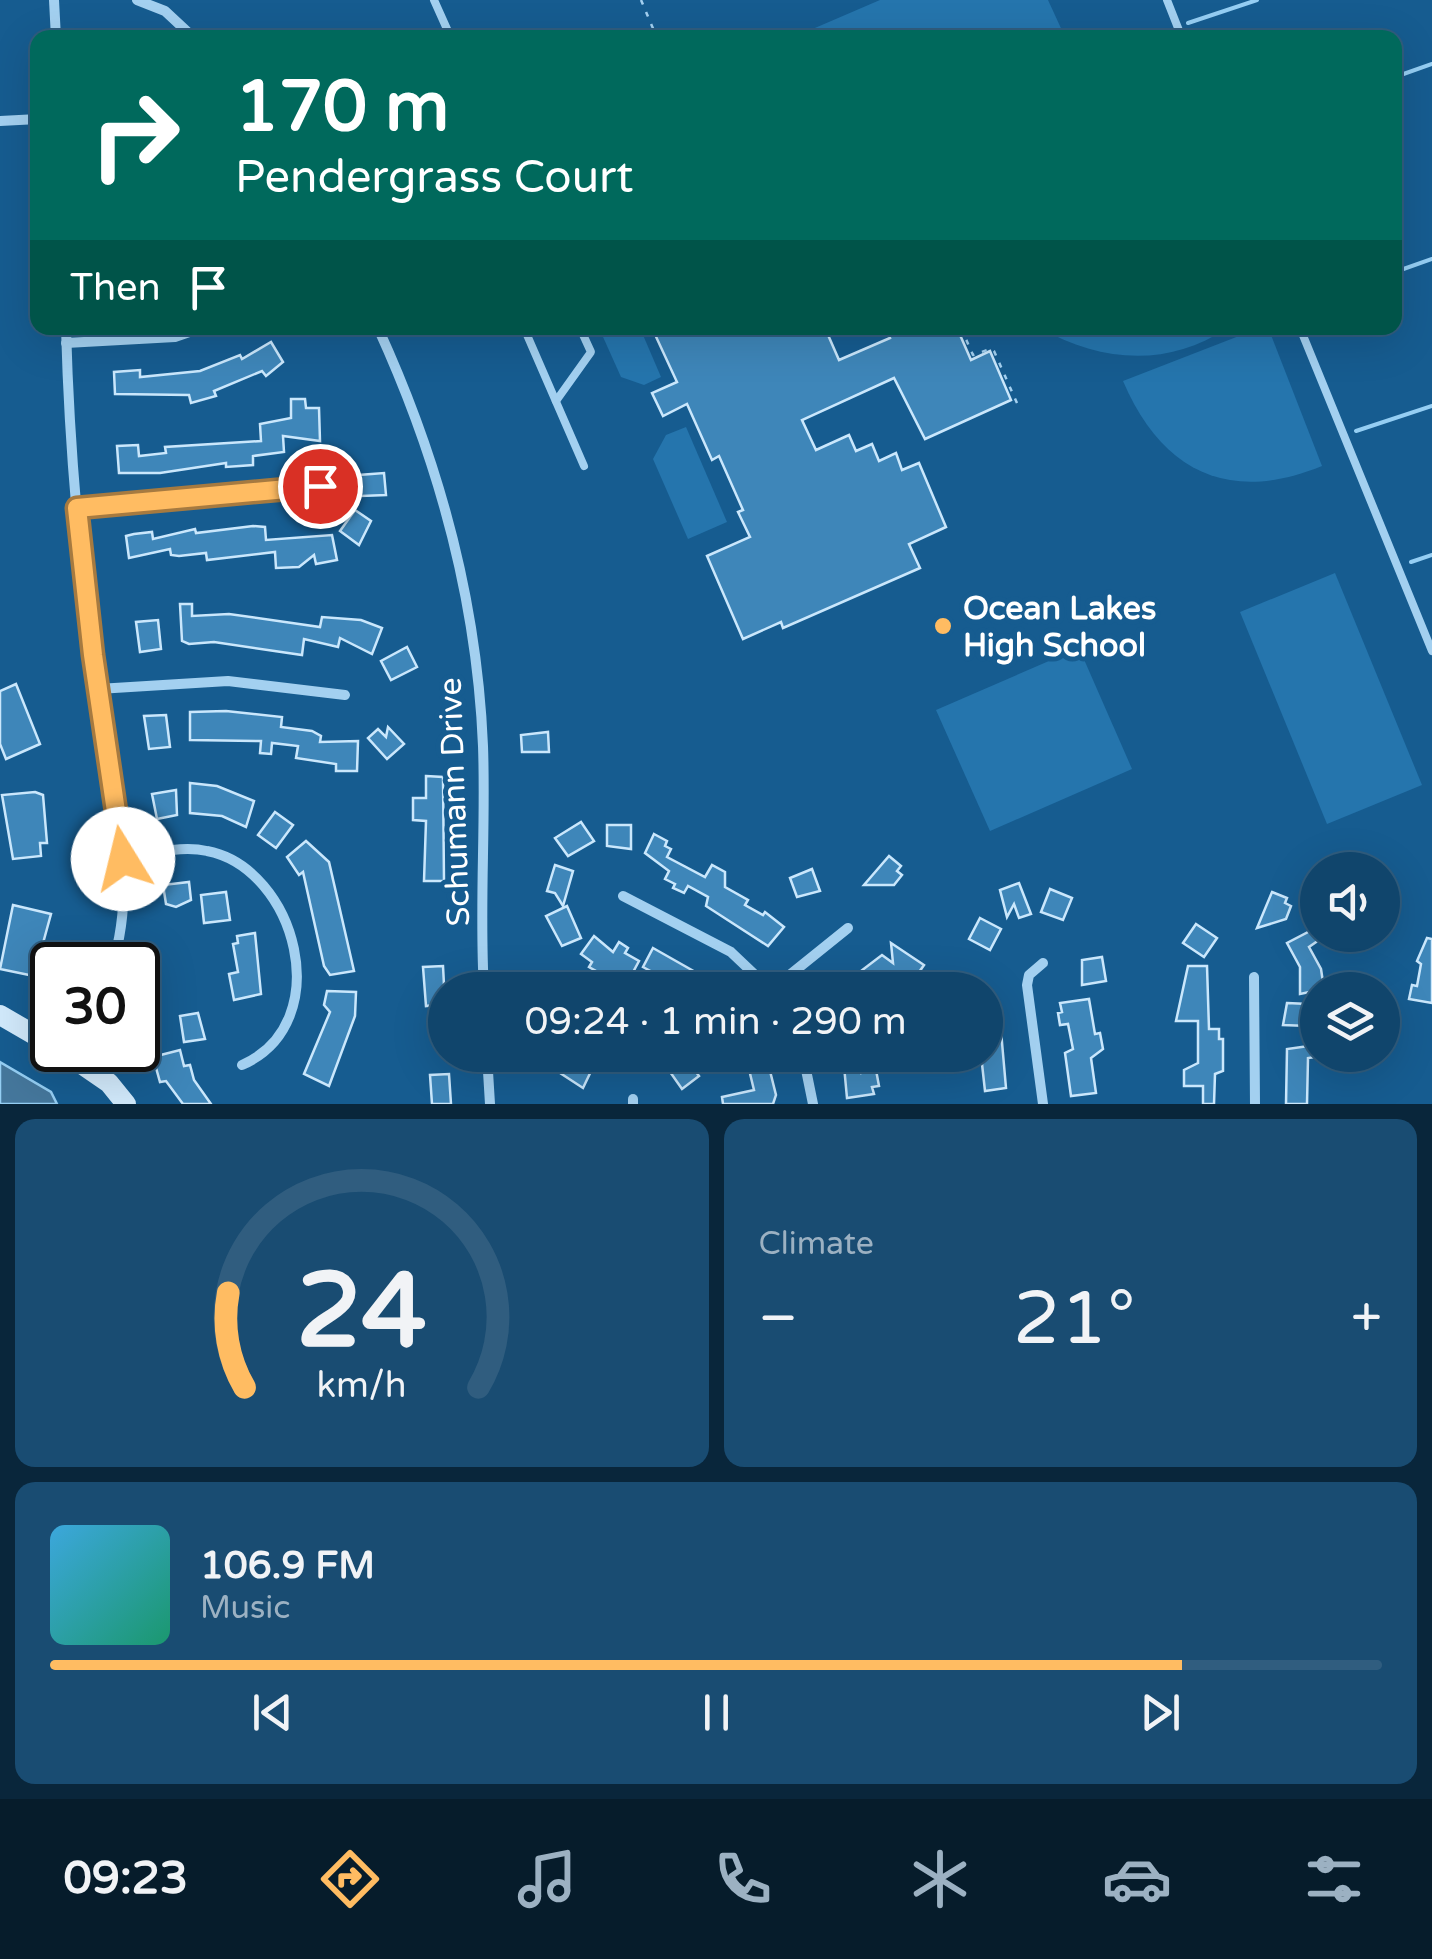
<!DOCTYPE html>
<meta charset="utf-8">
<style>
body{margin:0;font-family:"Varela Round",sans-serif;background:#194c72;color:#f1f3f6;height:100vh;display:flex;flex-direction:column;font-size:38px;white-space:nowrap}
*{box-sizing:border-box;margin:0}
p{font-size:32px;color:#9cb1c2}
.icon{flex:none;width:55px;height:55px;fill:none;stroke:currentColor;stroke-width:2;stroke-linecap:round;stroke-linejoin:round}
.map{position:relative;height:1104px;overflow:hidden}
.details{display:flex;flex-direction:column;gap:15px;padding:15px;background:#09263b;flex:1}
.details>*{flex:none}
.guide{position:absolute;left:30px;top:30px;width:1372px;height:305px;border-radius:20px;box-shadow:0 10px 40px #0002,0 0 0 2px #305d7f;background:#00695c;color:#fff;overflow:hidden}
.controls{position:absolute;left:1300px;top:852px;display:grid;gap:20px}
.controls a{display:grid;place-items:center;width:100px;height:100px;border-radius:50%;background:#10456c;box-shadow:0 10px 40px #0002,0 0 0 2px #305d7f;font-size:50px}
.speed{position:absolute;left:30px;top:942px;display:flex;gap:20px;font-size:50px;font-weight:700;text-align:center}
.speed>*{display:grid;place-content:center;width:130px;height:130px;border-radius:50%;background:#10456c;box-shadow:0 10px 40px #0002,0 0 0 2px #305d7f;line-height:1}
.speed .limit{border:5px solid #111;border-radius:15px;background:#fff;color:#111}
.pin{position:absolute;display:grid;place-items:center;width:85px;height:85px;color:#fff;margin:-42px;border:5px solid #fff;border-radius:50%;box-shadow:0 2px 10px #0007}
.me{position:absolute;width:110px;margin:-55px;rotate:351deg;stroke-linejoin:round;filter:drop-shadow(0 0 8px #0008)}
.turn{display:flex;align-items:center;gap:35px;height:210px;padding:0 40px;font-size:45px}
.turn .icon{width:130px;height:130px;stroke-width:2.5}
.turn b{display:block;font-size:70px;line-height:85px}
.then{display:flex;align-items:center;height:95px;padding:0 40px;background:#0003;gap:20px;font-size:38px}
.big{font-size:75px;font-weight:600;line-height:1.1}
.details .widget{flex:1;display:flex;flex-direction:column;justify-content:center;gap:15px;min-width:0;padding:0 35px;border-radius:20px;background:#194c72}
.details .dial{align-items:center;gap:0}
.dial svg{height:260px;overflow:visible;fill:none;stroke:#305d7f;stroke-width:7;stroke-linecap:round;text-anchor:middle}
.dial text{fill:#f1f3f6;stroke:none}
.song{display:flex;align-items:center;gap:30px}
.cover{width:120px;height:120px;border-radius:15px;background:linear-gradient(135deg,hsl(200 70% 55%),hsl(160 70% 35%))}
.played{height:10px;border-radius:5px;background:linear-gradient(90deg,#ffbc62 85%,#305d7f 85%)}
.keys{display:flex;justify-content:space-around;direction:ltr}
.heat{display:flex;justify-content:space-between;align-items:center;font-size:55px;direction:ltr}
.details .tiles{flex:1;display:grid;gap:15px;grid-template-columns:1fr 1fr}
.widget:last-child{grid-column:span 2}
.trip{position:absolute;left:428px;top:972px;width:575px;height:100px;border-radius:50px;background:#10456c;box-shadow:0 10px 40px #0002,0 0 0 2px #305d7f;font-weight:600;line-height:100px;text-align:center}
.menu{display:flex;height:160px;justify-content:space-around;align-items:center;background:#061c2b;color:#9cb1c2}
.menu .icon{width:70px;height:70px}
.menu .current{color:#ffbc62}
.menu b{font-size:45px;color:#f1f3f6}
.map>svg:first-child{display:block}
.green{fill:#2575ad}
.water{fill:#45779c;stroke:#95cef3;stroke-width:2.5}
.lines{fill:none;stroke-linecap:round;stroke-linejoin:round}
.stream{stroke:#95cef3;stroke-width:4}
.building{fill:#3e86b9;stroke:#cae7fc;stroke-width:2.5}
.path{stroke:#a3d0f0;stroke-width:2.5;stroke-dasharray:5 8;stroke-linecap:butt}
.lane{stroke:#a3d0f0;stroke-width:8}
.street{stroke:#a3d0f0;stroke-width:10}
.secondary{stroke:#d1e9fb;stroke-width:20}
.route-casing{stroke:#a67a40;stroke-width:25}
.route{stroke:#ffbc62;stroke-width:18}
.poi-dot{fill:#ffbc62;stroke:#165c90;stroke-width:4}
.labels{text-anchor:middle;stroke-width:10;stroke-linejoin:round;paint-order:stroke}
.poi-label{font-size:32px;font-weight:bold;fill:#fff;stroke:#165c90;text-anchor:start}
.street-label{font-size:32px;fill:#fff;stroke:#165c90}
</style>
<div class="map">
<svg width="1432" height="1104" viewBox="0 0 1432 1104">
<rect width="100%" height="100%" fill="#165c90"/>
<g class="green">
<path d="M 880,0 L 1048,0 L 1065,37 L 794,37 Z"/>
<path d="M 599,328 L 640,328 L 661,377 L 644,385 L 621,377 Z"/>
<path d="M 1040,328 L 1039,328 L 1227,328 C 1168,368 1100,362 1040,328 Z"/>
<path d="M 1257,329 L 1271,335 L 1322,466 C 1229,504 1162,472 1123,381 Z"/>
<path d="M 686,427 L 727,522 L 688,539 L 653,459 L 666,435 Z"/>
<path d="M 1335,573 L 1422,785 L 1327,824 L 1240,612 Z"/>
<path d="M 1079,648 L 1132,769 L 990,831 L 936,710 Z"/>
</g>
<path class="water" d="M 0,1062 L 51,1092 L 57,1104 L 0,1104 Z"/>
<g class="lines">
<g class="stream">
<path d="M 1188,23 L 1257,0"/>
<path d="M 1395,77 L 1432,64"/>
<path d="M 1395,272 L 1432,259"/>
<path d="M 1356,431 L 1432,406"/>
<path d="M 1411,562 L 1432,555"/>
</g>
</g>
<g class="building">
<path d="M 652,328 L 825,328 L 839,360 L 890,338 L 886,328 L 957,328 L 971,360 L 990,351 L 1011,400 L 925,439 L 894,378 L 802,420 L 816,450 L 849,435 L 856,451 L 872,444 L 879,461 L 896,453 L 902,470 L 919,463 L 946,527 L 909,544 L 920,568 L 783,628 L 781,622 L 743,639 L 707,556 L 750,537 L 738,512 L 743,510 L 719,456 L 712,460 L 687,404 L 663,416 L 652,393 L 677,382 Z"/>
<path d="M 271,342 L 283,362 L 266,376 L 262,371 L 214,391 L 216,396 L 191,403 L 189,395 L 115,394 L 114,372 L 140,370 L 140,377 L 200,371 L 240,355 L 242,359 Z"/>
<path d="M 291,399 L 305,399 L 306,408 L 319,408 L 320,441 L 283,436 L 284,452 L 253,456 L 253,465 L 226,467 L 226,463 L 160,473 L 119,473 L 117,446 L 138,445 L 139,456 L 166,453 L 165,447 L 261,441 L 260,424 L 291,418 Z"/>
<path d="M 384,473 L 386,495 L 361,496 L 359,475 Z"/>
<path d="M 355,510 L 371,521 L 359,545 L 340,531 Z"/>
<path d="M 253,526 L 265,527 L 266,540 L 332,535 L 337,560 L 316,564 L 314,555 L 299,567 L 276,568 L 275,552 L 207,560 L 206,553 L 179,556 L 171,555 L 170,549 L 129,558 L 126,536 L 134,534 L 152,532 L 153,539 L 195,529 L 196,533 Z"/>
<path d="M 180,604 L 192,604 L 192,616 L 229,614 L 320,627 L 322,617 L 361,620 L 382,628 L 372,654 L 340,638 L 338,647 L 304,639 L 302,655 L 214,642 L 189,644 L 182,641 Z"/>
<path d="M 158,620 L 161,649 L 140,652 L 136,622 Z"/>
<path d="M 407,647 L 417,667 L 391,680 L 381,661 Z"/>
<path d="M 16,684 L 40,744 L 6,759 L 0,744 L 0,691 Z"/>
<path d="M 226,711 L 282,717 L 281,727 L 312,731 L 321,736 L 320,742 L 358,741 L 357,771 L 336,771 L 336,764 L 296,758 L 298,746 L 272,743 L 271,754 L 260,753 L 261,741 L 190,740 L 190,712 Z"/>
<path d="M 166,715 L 170,747 L 149,749 L 144,716 Z"/>
<path d="M 388,727 L 404,744 L 387,759 L 368,738 L 378,729 L 386,737 Z"/>
<path d="M 548,732 L 549,752 L 522,752 L 521,735 Z"/>
<path d="M 426,776 L 443,777 L 444,881 L 424,881 L 426,821 L 413,820 L 413,798 L 426,798 Z"/>
<path d="M 190,783 L 217,786 L 254,801 L 246,827 L 222,816 L 190,813 Z"/>
<path d="M 176,790 L 177,815 L 157,819 L 152,794 Z"/>
<path d="M 35,792 L 43,795 L 47,843 L 40,843 L 41,856 L 13,859 L 2,795 Z"/>
<path d="M 275,812 L 293,825 L 276,848 L 258,835 Z"/>
<path d="M 581,822 L 594,841 L 568,856 L 555,838 Z"/>
<path d="M 607,825 L 631,825 L 631,849 L 607,846 Z"/>
<path d="M 654,834 L 667,841 L 665,846 L 671,849 L 667,857 L 705,877 L 712,865 L 725,872 L 725,887 L 748,900 L 745,905 L 763,915 L 765,912 L 784,927 L 768,946 L 706,906 L 708,897 L 688,886 L 684,893 L 673,888 L 675,884 L 665,879 L 669,871 L 645,853 Z"/>
<path d="M 306,841 L 329,862 L 354,971 L 330,975 L 324,966 L 303,872 L 299,875 L 287,857 Z"/>
<path d="M 889,856 L 901,866 L 897,871 L 902,875 L 894,885 L 864,885 Z"/>
<path d="M 555,865 L 573,871 L 563,906 L 555,893 L 547,891 Z"/>
<path d="M 812,869 L 820,891 L 797,897 L 790,878 Z"/>
<path d="M 189,882 L 191,900 L 176,907 L 166,904 L 163,885 Z"/>
<path d="M 1019,883 L 1031,914 L 1019,918 L 1014,904 L 1007,917 L 1000,890 Z"/>
<path d="M 1050,889 L 1072,898 L 1063,920 L 1041,912 Z"/>
<path d="M 226,892 L 230,920 L 204,923 L 201,895 Z"/>
<path d="M 1272,892 L 1287,898 L 1285,903 L 1291,906 L 1286,919 L 1257,928 Z"/>
<path d="M 13,905 L 51,914 L 34,976 L 0,969 Z"/>
<path d="M 567,906 L 581,938 L 562,946 L 546,916 Z"/>
<path d="M 980,918 L 1001,929 L 990,950 L 969,939 Z"/>
<path d="M 1196,924 L 1217,938 L 1204,957 L 1183,943 Z"/>
<path d="M 1316,928 L 1322,938 L 1309,947 L 1321,969 L 1324,989 L 1300,994 L 1300,967 L 1287,943 Z"/>
<path d="M 255,933 L 261,994 L 234,1000 L 229,974 L 238,972 L 233,944 L 238,943 L 237,936 Z"/>
<path d="M 594,936 L 613,952 L 619,942 L 628,948 L 625,953 L 639,961 L 625,987 L 589,967 L 592,962 L 581,954 Z"/>
<path d="M 1427,938 L 1432,939 L 1432,1003 L 1409,999 L 1412,985 L 1417,986 L 1421,964 L 1417,961 Z"/>
<path d="M 891,943 L 924,965 L 915,978 L 909,974 L 905,980 L 896,974 L 875,990 L 836,990 L 882,955 L 893,963 Z"/>
<path d="M 653,948 L 704,977 L 697,990 L 686,990 L 643,967 Z"/>
<path d="M 1102,957 L 1106,981 L 1082,985 L 1082,960 Z"/>
<path d="M 443,966 L 445,1004 L 426,1006 L 423,967 Z"/>
<path d="M 1188,966 L 1207,966 L 1209,1029 L 1219,1029 L 1219,1039 L 1223,1039 L 1223,1071 L 1215,1074 L 1214,1104 L 1203,1104 L 1203,1086 L 1184,1086 L 1184,1070 L 1198,1063 L 1198,1021 L 1176,1021 Z"/>
<path d="M 327,991 L 356,992 L 355,1016 L 329,1086 L 304,1074 L 330,1012 L 324,1005 Z"/>
<path d="M 1089,999 L 1095,1034 L 1100,1033 L 1103,1049 L 1091,1058 L 1096,1093 L 1071,1096 L 1065,1053 L 1073,1049 L 1068,1024 L 1060,1025 L 1058,1013 L 1062,1012 L 1060,1003 Z"/>
<path d="M 1287,1003 L 1308,1004 L 1308,1026 L 1283,1025 Z"/>
<path d="M 198,1013 L 205,1039 L 184,1042 L 180,1016 Z"/>
<path d="M 1001,1031 L 1006,1088 L 985,1091 L 981,1055 L 985,1055 L 985,1033 Z"/>
<path d="M 1316,1045 L 1316,1057 L 1308,1058 L 1307,1104 L 1286,1104 L 1287,1049 Z"/>
<path d="M 180,1050 L 184,1066 L 190,1065 L 194,1080 L 211,1104 L 183,1104 L 166,1081 L 160,1082 L 153,1057 Z"/>
<path d="M 561,1055 L 594,1065 L 583,1088 L 554,1069 Z"/>
<path d="M 766,1055 L 776,1095 L 773,1104 L 723,1104 L 722,1097 L 754,1090 L 746,1057 Z"/>
<path d="M 843,1055 L 857,1055 L 861,1073 L 876,1070 L 879,1086 L 872,1087 L 874,1094 L 847,1098 Z"/>
<path d="M 684,1056 L 699,1076 L 682,1089 L 668,1069 Z"/>
<path d="M 449,1074 L 451,1104 L 432,1104 L 430,1075 Z"/>
</g>
<g class="lines">
<g class="path">
<path d="M 641,0 L 657,38"/>
<path d="M 961,328 L 973,355 L 990,349 L 994,351 L 1020,410"/>
</g>
<g class="lane">
<path d="M 434,0 L 451,38"/>
<path d="M 1167,0 L 1182,38"/>
<path d="M 524,328 L 584,466"/>
<path d="M 1300,328 L 1432,651"/>
<path d="M 556,401 L 591,352 L 580,328"/>
</g>
<g class="street">
<path d="M 54,0 L 56,38"/>
<path d="M 137,0 L 165,11 L 194,38"/>
<path d="M 0,121 L 38,119"/>
<path d="M 66,328 C 69,437 78,547 93,655 C 105,750 143,873 112,965"/>
<path d="M 378,328 C 438,459 477,601 483,746 C 486,827 479,909 484,990"/>
<path d="M 66,343 L 175,337 L 201,328"/>
<path d="M 77,508 L 320,487"/>
<path d="M 98,689 L 228,681 L 345,695"/>
<path d="M 123,859 C 149,854 181,845 207,851 C 296,868 338,1023 242,1065"/>
<path d="M 623,896 L 731,952 L 771,990"/>
<path d="M 1043,963 L 1029,975 L 1027,985 L 1043,1104"/>
<path d="M 1254,977 L 1255,1104"/>
<path d="M 771,990 L 848,928"/>
<path d="M 487,1055 L 490,1104"/>
<path d="M 803,1055 L 813,1104"/>
<path d="M 633,1099 L 633,1104"/>
</g>
<g class="secondary">
<path d="M 0,1015 L 52,1045"/>
<path d="M 61,1050 L 109,1083 L 126,1104"/>
</g>
</g>
<g class="lines">
<g class="route-casing">
<path id="route" d="M 123,859 L 93,655 L 77,508 L 320,486"/>
</g>
<use href="#route" class="route"/>
</g>
<circle class="poi-dot" cx="943" cy="626" r="10"/>
<g class="labels">
<g class="poi-label">
<text x="963" y="619">Ocean Lakes<tspan x="963" dy="37">High School</tspan></text>
</g>
<g class="street-label">
<text transform="translate(454 802) rotate(-92)" y="11">Schumann Drive</text>
</g>
</g>
</svg>
<div class="controls">
<a><svg class="icon" aria-label="sound" viewBox="0 0 24 24"><path d="M4 9h4l5-4v14l-5-4H4zM17 9q2 3 0 6"/></svg></a>
<a><svg class="icon" aria-label="layers" viewBox="0 0 24 24"><path d="M12 4l9 5-9 5-9-5zM3 14l9 5 9-5"/></svg></a>
</div>
<div class="speed"><div class="limit">30</div></div>
<div class="pin" style="left:320px;top:486px;background:#d93025"><svg class="icon" aria-label="arrive" viewBox="0 0 24 24"><path d="M6 21V4h12l-3 4 3 4H6"/></svg></div>
<svg class="me" style="left:123px;top:859px" viewBox="-20 -20 40 40"><circle r="19" fill="#fff"/><path d="M0-13L10 11 0 6-10 11z" fill="#ffbc62"/></svg>
<div class="trip">09:24 · 1 min · 290 m</div>
<div class="guide">
<div class="turn"><svg class="icon" aria-label="right" viewBox="0 0 24 24"><path d="M7 20v-9h11M14 6l5 5-5 5"/></svg><div><b>170 m</b>Pendergrass Court</div></div>
<div class="then">Then<svg class="icon" aria-label="arrive" viewBox="0 0 24 24"><path d="M6 21V4h12l-3 4 3 4H6"/></svg></div>
</div>
</div>
<section class="details">
<div class="tiles">
<div class="widget dial"><svg viewBox="0 0 100 80">
<path d="M14 69A42 42 0 1 1 86 69"/>
<path d="M14 69A42 42 0 0 1 9 40" stroke="#ffbc62"/>
<text x="50" y="56" font-size="32" font-weight="700">24</text>
<text x="50" y="72" font-size="11">km/h</text>
</svg></div>
<div class="widget"><p>Climate</p>
<div class="heat"><a>−</a><b class="big">21°</b><a>+</a></div>
</div>
<div class="widget">
<div class="song"><i class="cover"></i><div><b>106.9 FM</b><p>Music</p></div></div>
<div class="played"></div>
<div class="keys"><svg class="icon" aria-label="previous" viewBox="0 0 24 24"><path d="M18 5L8 12l10 7zM5 5v14"/></svg><svg class="icon" aria-label="pause" viewBox="0 0 24 24"><path d="M8 5v14M16 5v14"/></svg><svg class="icon" aria-label="next" viewBox="0 0 24 24"><path d="M6 5l10 7-10 7zM19 5v14"/></svg></div>
</div>
</div>
</section>
<nav class="menu">
<b>09:23</b>
<svg class="icon current" aria-label="directions" viewBox="0 0 24 24"><path d="M12 3l9 9-9 9-9-9zM9 14v-3h6M13 9l2 2-2 2"/></svg>
<svg class="icon" aria-label="music" viewBox="0 0 24 24"><path d="M9 18V5l10-2v13"/><circle cx="6" cy="18" r="3"/><circle cx="16" cy="16" r="3"/></svg>
<svg class="icon" aria-label="phone" viewBox="0 0 24 24"><path d="M5 4h4l2 5-3 2q2 4 5 5l2-3 5 2v4C11 20 4 13 5 4z"/></svg>
<svg class="icon" aria-label="climate" viewBox="0 0 24 24"><path d="M12 3v18M4 7l16 10M4 17L20 7"/></svg>
<svg class="icon" aria-label="car" viewBox="0 0 24 24"><path d="M5 17H2v-5l4-1 3-4h7l3 4 3 1v5h-3M9 17h6M6 11h13"/><circle cx="7" cy="17" r="2"/><circle cx="17" cy="17" r="2"/></svg>
<svg class="icon" aria-label="filters" viewBox="0 0 24 24"><path d="M4 7h16M4 17h16"/><circle cx="9" cy="7" r="2"/><circle cx="15" cy="17" r="2"/></svg>
</nav>
